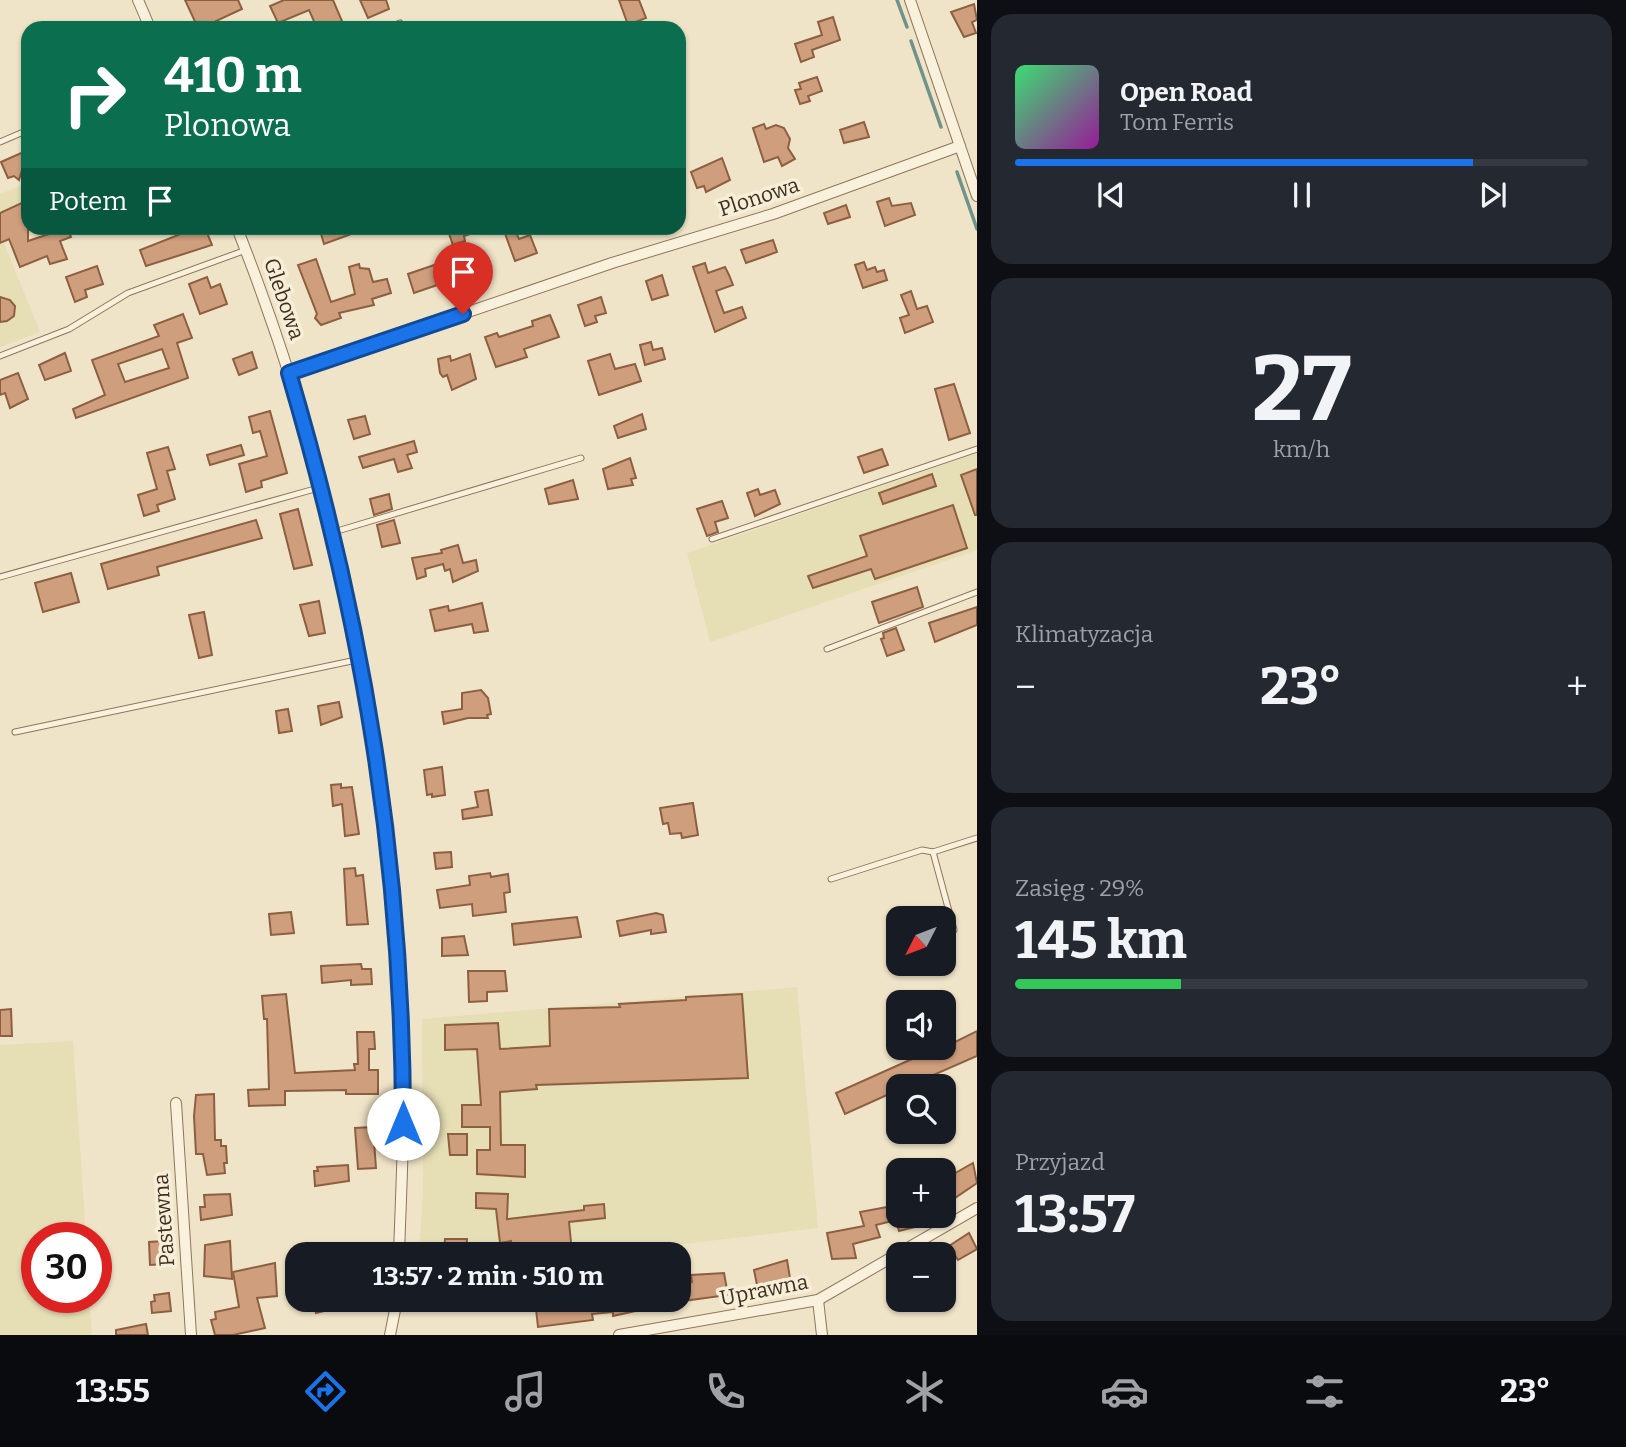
<!DOCTYPE html>
<html lang="pl">
<meta charset="utf-8">
<style>
body{margin:0;font-family:Bitter,serif;background:#242831;color:#f1f3f6;height:100vh;display:flex;flex-direction:column;font-size:26px;white-space:nowrap}
*{box-sizing:border-box;margin:0}
p{font-size:23px;color:#9ea1a6}
.icon{flex:none;width:38px;height:38px;fill:none;stroke:currentColor;stroke-width:2;stroke-linecap:round;stroke-linejoin:round}
.map{position:relative;flex:1;overflow:hidden}
.details{display:flex;flex-direction:column;gap:14px;padding:14px;background:#0d0f14;width:649px}
.details>*{flex:none}
.banner{position:absolute;left:21px;top:21px;width:665px;height:214px;border-radius:21px;box-shadow:0 2px 5px #0004;background:#0b6e4f;color:#fff;overflow:hidden}
.needle{width:46px;rotate:228deg}
.tools{position:absolute;left:886px;top:906px;display:grid;gap:14px}
.tools a{display:grid;place-items:center;width:70px;height:70px;border-radius:14px;background:#171b24;box-shadow:0 2px 5px #0004;font-size:35px}
.speed{position:absolute;left:21px;top:1222px;display:flex;gap:14px;font-size:35px;font-weight:700;text-align:center}
.speed>*{display:grid;place-content:center;width:91px;height:91px;border-radius:50%;background:#171b24;box-shadow:0 2px 5px #0004;line-height:1}
.speed .limit{border:10px solid #d22;background:#fff;color:#111}
.pin{position:absolute;display:grid;place-items:center;width:60px;height:60px;color:#fff;margin:-72px -30px;border-radius:50% 50% 50% 0;rotate:-45deg;box-shadow:0 0 7px #0007}
.pin .icon{rotate:45deg}
.me{position:absolute;width:77px;margin:-38px;rotate:0deg;stroke-linejoin:round;filter:drop-shadow(0 0 5px #0008)}
.turn{display:flex;align-items:center;gap:24px;height:147px;padding:0 28px;font-size:32px}
.turn .icon{width:91px;height:91px;stroke-width:2.5}
.turn b{display:block;font-size:49px;line-height:60px}
.then{display:flex;align-items:center;height:66px;padding:0 28px;background:#0003;gap:14px;font-size:26px}
.big{font-size:52px;font-weight:700;line-height:1.1}
.details .widget{flex:1;display:flex;flex-direction:column;justify-content:center;gap:10px;min-width:0;padding:0 24px;border-radius:21px;background:#242831}
.details .dial{align-items:center;gap:0}
.dial b{font-size:91px;line-height:1}
.song{display:flex;align-items:center;gap:21px}
.cover{width:84px;height:84px;border-radius:10px;background:linear-gradient(135deg,hsl(140 70% 55%),hsl(300 70% 35%))}
.played{height:7px;border-radius:4px;background:linear-gradient(90deg,#1a73e8 80%,#363941 80%)}
.keys{display:flex;justify-content:space-around;direction:ltr}
.heat{display:flex;justify-content:space-between;align-items:center;font-size:38px;direction:ltr}
.charge{height:10px;border-radius:5px;background:linear-gradient(90deg,#34c759 29%,#363941 0)}
.trip{position:absolute;left:285px;top:1242px;width:406px;height:70px;border-radius:21px;background:#171b24;box-shadow:0 2px 5px #0004;font-weight:700;line-height:70px;text-align:center}
.menu{display:flex;height:112px;justify-content:space-around;align-items:center;background:#090b0e;color:#9ea1a6}
.menu .icon{width:49px;height:49px}
.menu .selected{color:#1a73e8}
.menu b{font-size:32px;color:#f1f3f6}
main{display:flex;flex:1;min-height:0}
.map>svg:first-child{display:block}
.farmland{fill:#e6deb5}
.lines{fill:none;stroke-linecap:round;stroke-linejoin:round}
.stream{stroke:#6f938a;stroke-width:3.5}
.building{fill:#cf9f7d;stroke:#8d5f41;stroke-width:2;fill-rule:evenodd}
.lane-casing{stroke:#8d765c;stroke-width:7}
.street-casing{stroke:#8d765c;stroke-width:12}
.lane{stroke:#faf1dc;stroke-width:5}
.street{stroke:#faf1dc;stroke-width:10}
.route-casing{stroke:#114b97;stroke-width:18}
.route{stroke:#1a73e8;stroke-width:12}
.labels{text-anchor:middle;stroke-width:7;stroke-linejoin:round;paint-order:stroke}
.street-label{font-size:21px;fill:#3d2e20;stroke:#f7eed8}
</style>
<main>
<div class="map">
<svg width="977" height="1335" viewBox="0 0 977 1335">
<rect width="100%" height="100%" fill="#f0e4c8"/>
<g class="farmland">
<path d="M 28,183 L 28,228 L 41,228 L 4,243 L 40,332 L 0,347 L 0,194 Z"/>
<path d="M 977,453 L 977,550 L 710,642 L 687,553 Z"/>
<path d="M 797,987 L 818,1228 L 590,1255 L 419,1255 L 423,1190 L 422,1019 Z"/>
<path d="M 73,1041 L 86,1237 L 37,1237 L 37,1297 L 89,1297 L 92,1335 L 0,1335 L 0,1045 Z"/>
</g>
<g class="lines">
<g class="stream">
<path d="M 897,0 L 907,27"/>
<path d="M 911,41 L 941,127"/>
<path d="M 957,172 L 977,229"/>
</g>
</g>
<g class="building">
<path d="M 185,0 L 238,0 L 242,9 L 216,21 L 219,28 L 198,28 Z"/>
<path d="M 284,0 L 333,0 L 345,28 L 317,28 L 309,10 L 278,23 L 270,6 Z"/>
<path d="M 360,0 L 386,0 L 389,9 L 368,18 Z"/>
<path d="M 619,0 L 639,0 L 646,18 L 628,25 Z"/>
<path d="M 974,4 L 977,20 L 972,22 L 976,33 L 964,37 L 951,12 Z"/>
<path d="M 833,17 L 840,40 L 812,50 L 814,57 L 801,62 L 795,44 L 822,35 L 818,22 Z"/>
<path d="M 817,77 L 822,91 L 808,96 L 810,101 L 800,104 L 795,90 L 801,89 L 799,83 Z"/>
<path d="M 864,122 L 869,137 L 844,143 L 840,130 Z"/>
<path d="M 764,124 L 766,129 L 776,125 L 784,128 L 790,139 L 788,148 L 795,159 L 782,166 L 778,157 L 764,162 L 753,128 Z"/>
<path d="M 28,150 L 19,180 L 14,176 L 8,178 L 1,162 Z"/>
<path d="M 722,158 L 730,180 L 706,192 L 704,186 L 697,188 L 691,172 Z"/>
<path d="M 889,198 L 892,206 L 911,203 L 915,215 L 885,226 L 877,202 Z"/>
<path d="M 28,200 L 28,241 L 67,228 L 71,237 L 60,241 L 67,259 L 50,264 L 47,256 L 20,267 L 9,239 L 0,243 L 0,213 Z"/>
<path d="M 846,205 L 850,217 L 828,224 L 824,213 Z"/>
<path d="M 190,228 L 205,228 L 212,245 L 146,266 L 140,250 L 191,230 Z"/>
<path d="M 339,228 L 364,228 L 365,229 L 324,244 L 321,234 Z"/>
<path d="M 447,228 L 484,228 L 484,229 L 464,236 L 465,241 L 453,245 Z"/>
<path d="M 503,228 L 514,228 L 519,239 L 530,235 L 537,253 L 515,261 Z"/>
<path d="M 773,240 L 777,252 L 746,263 L 741,250 Z"/>
<path d="M 316,259 L 331,302 L 355,294 L 349,267 L 359,264 L 360,268 L 369,269 L 373,282 L 387,279 L 391,293 L 372,299 L 374,305 L 339,313 L 341,318 L 321,325 L 315,318 L 317,314 L 298,265 Z"/>
<path d="M 864,262 L 867,270 L 875,267 L 877,272 L 884,270 L 887,280 L 863,288 L 855,265 Z"/>
<path d="M 705,263 L 708,273 L 725,267 L 729,275 L 733,285 L 716,291 L 724,313 L 742,307 L 746,318 L 715,332 L 693,267 Z"/>
<path d="M 437,264 L 443,283 L 414,293 L 408,274 Z"/>
<path d="M 97,266 L 103,284 L 85,290 L 87,297 L 75,302 L 66,277 Z"/>
<path d="M 662,275 L 668,295 L 652,300 L 646,281 Z"/>
<path d="M 207,277 L 211,288 L 220,284 L 227,304 L 200,314 L 189,284 Z"/>
<path d="M 911,291 L 917,309 L 927,306 L 933,322 L 905,333 L 900,318 L 909,315 L 901,295 Z"/>
<path d="M 0,297 L 10,300 L 15,306 L 14,316 L 7,321 L 0,322 Z"/>
<path d="M 601,297 L 606,313 L 595,316 L 597,322 L 585,326 L 578,305 Z"/>
<path d="M 183,314 L 192,338 L 177,343 L 188,378 L 76,418 L 73,409 L 105,395 L 92,360 L 159,336 L 154,325 ZM 162,349 L 169,368 L 125,382 L 118,364 Z"/>
<path d="M 550,315 L 559,337 L 524,349 L 527,357 L 496,367 L 485,337 L 497,333 L 499,337 L 533,326 L 532,321 Z"/>
<path d="M 651,342 L 653,350 L 662,348 L 665,359 L 645,365 L 640,345 Z"/>
<path d="M 252,352 L 257,368 L 239,375 L 233,359 Z"/>
<path d="M 65,353 L 71,371 L 45,380 L 39,365 Z"/>
<path d="M 470,354 L 476,379 L 452,390 L 447,375 L 443,377 L 440,373 L 438,359 L 450,356 L 451,361 Z"/>
<path d="M 610,354 L 615,369 L 635,364 L 641,381 L 599,395 L 588,361 Z"/>
<path d="M 18,373 L 28,399 L 10,408 L 5,393 L 0,395 L 0,380 Z"/>
<path d="M 954,384 L 970,433 L 949,440 L 935,389 Z"/>
<path d="M 270,411 L 287,473 L 261,481 L 262,487 L 246,492 L 239,464 L 267,456 L 260,431 L 253,433 L 249,417 Z"/>
<path d="M 642,414 L 646,429 L 618,438 L 614,426 Z"/>
<path d="M 365,416 L 370,434 L 354,439 L 348,420 Z"/>
<path d="M 414,441 L 417,452 L 407,455 L 412,468 L 398,472 L 394,459 L 363,468 L 359,457 Z"/>
<path d="M 241,445 L 244,455 L 210,465 L 207,455 Z"/>
<path d="M 168,447 L 175,469 L 167,471 L 175,499 L 157,505 L 159,511 L 144,516 L 138,495 L 157,489 L 147,453 Z"/>
<path d="M 882,449 L 888,465 L 864,473 L 858,457 Z"/>
<path d="M 630,458 L 636,478 L 631,479 L 633,485 L 608,489 L 603,469 Z"/>
<path d="M 977,469 L 977,515 L 975,515 L 961,475 Z"/>
<path d="M 932,474 L 936,486 L 883,504 L 879,493 Z"/>
<path d="M 573,480 L 578,499 L 549,504 L 545,489 Z"/>
<path d="M 758,489 L 760,495 L 775,490 L 780,504 L 755,516 L 747,493 Z"/>
<path d="M 389,494 L 392,509 L 374,515 L 370,499 Z"/>
<path d="M 722,501 L 728,518 L 715,522 L 718,532 L 707,536 L 697,509 Z"/>
<path d="M 953,505 L 967,548 L 875,579 L 871,569 L 813,588 L 808,576 L 867,556 L 860,536 Z"/>
<path d="M 298,509 L 312,565 L 294,569 L 280,514 Z"/>
<path d="M 256,520 L 262,538 L 157,567 L 159,575 L 108,589 L 101,564 Z"/>
<path d="M 394,520 L 400,543 L 382,547 L 377,525 Z"/>
<path d="M 458,545 L 463,563 L 476,560 L 478,571 L 453,582 L 450,569 L 445,571 L 443,564 L 425,569 L 426,576 L 417,579 L 412,558 L 442,553 L 441,550 Z"/>
<path d="M 71,573 L 79,602 L 43,612 L 35,583 Z"/>
<path d="M 917,587 L 923,607 L 879,623 L 872,602 Z"/>
<path d="M 319,601 L 325,633 L 309,636 L 300,605 Z"/>
<path d="M 482,603 L 488,631 L 474,633 L 472,624 L 435,631 L 430,610 L 448,606 L 449,611 Z"/>
<path d="M 977,607 L 977,625 L 935,642 L 929,623 Z"/>
<path d="M 204,612 L 212,655 L 199,658 L 189,615 Z"/>
<path d="M 896,628 L 904,650 L 887,656 L 881,639 L 884,638 L 883,633 Z"/>
<path d="M 481,690 L 488,698 L 491,714 L 487,715 L 488,718 L 468,718 L 444,724 L 442,712 L 462,709 L 462,693 Z"/>
<path d="M 339,702 L 342,717 L 321,725 L 318,706 Z"/>
<path d="M 288,709 L 292,731 L 279,733 L 276,711 Z"/>
<path d="M 442,767 L 445,795 L 432,797 L 432,794 L 427,795 L 424,770 Z"/>
<path d="M 341,784 L 341,788 L 352,787 L 359,834 L 345,836 L 342,804 L 333,806 L 331,785 Z"/>
<path d="M 488,790 L 492,815 L 463,819 L 462,810 L 478,807 L 475,792 Z"/>
<path d="M 693,803 L 698,835 L 682,838 L 681,833 L 670,834 L 668,823 L 663,824 L 660,808 Z"/>
<path d="M 451,852 L 452,867 L 436,869 L 434,853 Z"/>
<path d="M 355,868 L 356,876 L 363,875 L 368,924 L 347,925 L 344,869 Z"/>
<path d="M 490,873 L 491,877 L 508,874 L 510,892 L 504,893 L 506,912 L 473,916 L 472,904 L 440,908 L 437,890 L 470,885 L 469,876 Z"/>
<path d="M 291,912 L 294,933 L 271,935 L 269,914 Z"/>
<path d="M 656,913 L 663,915 L 666,932 L 651,934 L 651,930 L 620,936 L 617,921 Z"/>
<path d="M 577,917 L 581,937 L 514,945 L 512,924 Z"/>
<path d="M 464,936 L 468,955 L 442,956 L 442,938 Z"/>
<path d="M 361,964 L 362,969 L 371,969 L 372,984 L 351,985 L 351,980 L 322,983 L 321,966 Z"/>
<path d="M 468,971 L 505,971 L 507,991 L 487,992 L 487,1001 L 469,1002 Z"/>
<path d="M 286,994 L 295,1073 L 355,1070 L 354,1064 L 358,1064 L 357,1032 L 374,1032 L 375,1049 L 369,1049 L 369,1070 L 378,1070 L 378,1094 L 346,1094 L 346,1090 L 285,1091 L 285,1105 L 249,1106 L 248,1090 L 269,1089 L 267,1019 L 264,1019 L 262,996 Z"/>
<path d="M 742,994 L 748,1078 L 536,1085 L 537,1089 L 500,1092 L 501,1145 L 525,1145 L 525,1177 L 477,1174 L 477,1150 L 490,1150 L 490,1127 L 462,1127 L 462,1105 L 481,1105 L 477,1049 L 445,1050 L 445,1025 L 498,1023 L 500,1049 L 550,1046 L 549,1009 L 620,1007 L 619,1004 L 686,1000 L 686,997 Z"/>
<path d="M 11,1009 L 12,1036 L 0,1036 L 0,1010 Z"/>
<path d="M 977,1031 L 977,1056 L 906,1087 L 898,1087 L 898,1090 L 845,1114 L 836,1093 L 912,1059 L 912,1051 L 919,1048 L 924,1048 L 926,1053 L 943,1048 Z"/>
<path d="M 214,1094 L 215,1140 L 221,1140 L 221,1146 L 226,1146 L 227,1163 L 224,1163 L 225,1173 L 207,1175 L 203,1154 L 196,1154 L 194,1116 L 196,1095 Z"/>
<path d="M 373,1127 L 376,1168 L 358,1169 L 355,1128 Z"/>
<path d="M 448,1134 L 467,1134 L 467,1155 L 450,1155 Z"/>
<path d="M 973,1163 L 977,1183 L 943,1206 L 943,1180 Z"/>
<path d="M 348,1165 L 349,1181 L 315,1186 L 314,1171 L 318,1171 L 317,1167 Z"/>
<path d="M 476,1193 L 508,1194 L 507,1219 L 584,1210 L 584,1206 L 604,1204 L 605,1218 L 569,1222 L 572,1252 L 513,1255 L 511,1241 L 500,1243 L 496,1209 L 476,1208 Z"/>
<path d="M 230,1194 L 232,1215 L 201,1220 L 200,1207 L 205,1207 L 204,1195 Z"/>
<path d="M 898,1205 L 898,1216 L 912,1216 L 915,1227 L 899,1231 L 896,1220 L 876,1225 L 880,1237 L 853,1244 L 856,1258 L 832,1259 L 827,1233 L 864,1226 L 860,1212 Z"/>
<path d="M 969,1233 L 977,1249 L 958,1260 L 949,1246 Z"/>
<path d="M 445,1239 L 467,1239 L 466,1253 L 444,1255 Z"/>
<path d="M 163,1241 L 164,1264 L 150,1265 L 149,1242 Z"/>
<path d="M 230,1241 L 232,1279 L 204,1276 L 205,1245 Z"/>
<path d="M 787,1260 L 791,1284 L 771,1288 L 770,1282 L 757,1285 L 754,1270 Z"/>
<path d="M 275,1263 L 277,1296 L 257,1298 L 265,1328 L 233,1335 L 215,1335 L 211,1320 L 216,1319 L 215,1312 L 239,1307 L 233,1272 Z"/>
<path d="M 724,1273 L 728,1295 L 683,1301 L 682,1283 L 692,1282 L 691,1275 Z"/>
<path d="M 169,1293 L 171,1311 L 152,1313 L 151,1302 L 155,1301 L 154,1295 Z"/>
<path d="M 313,1300 L 352,1300 L 352,1304 L 316,1313 Z"/>
<path d="M 535,1300 L 555,1300 L 556,1305 L 594,1300 L 654,1300 L 654,1307 L 613,1316 L 613,1312 L 592,1314 L 593,1320 L 538,1327 Z"/>
<path d="M 146,1324 L 148,1335 L 116,1335 L 116,1330 Z"/>
</g>
<g class="lines">
<g class="lane-casing">
<g id="lane">
<path d="M 388,28 L 400,23"/>
<path d="M 0,142 L 28,130"/>
<path d="M 0,356 L 69,329 L 128,293 L 246,250"/>
<path d="M 334,532 L 581,458"/>
<path d="M 712,539 L 977,449"/>
<path d="M 0,577 L 322,487"/>
<path d="M 827,649 L 977,592"/>
<path d="M 15,732 L 361,659"/>
<path d="M 933,852 L 954,930"/>
<path d="M 831,879 L 922,850 L 933,852 L 977,838"/>
</g>
</g>
<g class="street-casing">
<g id="street">
<path d="M 138,0 L 150,28"/>
<path d="M 910,0 L 977,196"/>
<path d="M 237,228 C 342,493 394,775 403,1059 C 405,1124 401,1190 399,1255"/>
<path d="M 289,373 L 612,263 L 773,214 L 960,146"/>
<path d="M 176,1103 L 191,1335"/>
<path d="M 818,1300 L 822,1335"/>
<path d="M 390,1335 L 397,1300"/>
<path d="M 619,1335 L 818,1300 L 977,1208"/>
</g>
</g>
<use href="#lane" class="lane"/>
<use href="#street" class="street"/>
</g>
<g class="lines">
<g class="route-casing">
<path id="route" d="M 403,1124 C 403,861 363,624 289,373 L 463,314"/>
</g>
<use href="#route" class="route"/>
</g>
<g class="labels">
<g class="street-label">
<text transform="translate(759 197) rotate(-18)" y="7">Plonowa</text>
<text transform="translate(284 299) rotate(71)" y="7">Glebowa</text>
<text transform="translate(164 1220) rotate(-94)" y="7">Pastewna</text>
<text transform="translate(764 1290) rotate(-11)" y="7">Uprawna</text>
</g>
</g>
</svg>
<div class="tools">
<a><svg class="needle" viewBox="-14 -14 28 28"><path d="M0-13l5 13h-10z" fill="#e53935"/><path d="M0 13l5-13h-10z" fill="#9ea1a6"/></svg></a>
<a><svg class="icon" aria-label="sound" viewBox="0 0 24 24"><path d="M4 9h4l5-4v14l-5-4H4zM17 9q2 3 0 6"/></svg></a>
<a><svg class="icon" aria-label="search" viewBox="0 0 24 24"><circle cx="10" cy="10" r="6"/><path d="M15 15l6 6"/></svg></a>
<a>+</a>
<a>−</a>
</div>
<div class="speed"><div class="limit">30</div></div>
<div class="pin" style="left:463px;top:314px;background:#d93025"><svg class="icon" aria-label="arrive" viewBox="0 0 24 24"><path d="M6 21V4h12l-3 4 3 4H6"/></svg></div>
<svg class="me" style="left:403px;top:1124px" viewBox="-20 -20 40 40"><circle r="19" fill="#fff"/><path d="M0-13L10 11 0 6-10 11z" fill="#1a73e8"/></svg>
<div class="trip">13:57 · 2 min · 510 m</div>
<div class="banner">
<div class="turn"><svg class="icon" aria-label="right" viewBox="0 0 24 24"><path d="M7 20v-9h11M14 6l5 5-5 5"/></svg><div><b>410 m</b>Plonowa</div></div>
<div class="then">Potem<svg class="icon" aria-label="arrive" viewBox="0 0 24 24"><path d="M6 21V4h12l-3 4 3 4H6"/></svg></div>
</div>
</div>
<section class="details">
<div class="widget">
<div class="song"><i class="cover"></i><div><b>Open Road</b><p>Tom Ferris</p></div></div>
<div class="played"></div>
<div class="keys"><svg class="icon" aria-label="previous" viewBox="0 0 24 24"><path d="M18 5L8 12l10 7zM5 5v14"/></svg><svg class="icon" aria-label="pause" viewBox="0 0 24 24"><path d="M8 5v14M16 5v14"/></svg><svg class="icon" aria-label="next" viewBox="0 0 24 24"><path d="M6 5l10 7-10 7zM19 5v14"/></svg></div>
</div>
<div class="widget dial"><b>27</b><p>km/h</p></div>
<div class="widget"><p>Klimatyzacja</p>
<div class="heat"><a>−</a><b class="big">23°</b><a>+</a></div>
</div>
<div class="widget"><p>Zasięg · 29%</p><b class="big">145 km</b><div class="charge"></div></div>
<div class="widget"><p>Przyjazd</p><b class="big">13:57</b></div>
</section>
</main>
<nav class="menu">
<b>13:55</b>
<svg class="icon selected" aria-label="directions" viewBox="0 0 24 24"><path d="M12 3l9 9-9 9-9-9zM9 14v-3h6M13 9l2 2-2 2"/></svg>
<svg class="icon" aria-label="music" viewBox="0 0 24 24"><path d="M9 18V5l10-2v13"/><circle cx="6" cy="18" r="3"/><circle cx="16" cy="16" r="3"/></svg>
<svg class="icon" aria-label="phone" viewBox="0 0 24 24"><path d="M5 4h4l2 5-3 2q2 4 5 5l2-3 5 2v4C11 20 4 13 5 4z"/></svg>
<svg class="icon" aria-label="climate" viewBox="0 0 24 24"><path d="M12 3v18M4 7l16 10M4 17L20 7"/></svg>
<svg class="icon" aria-label="car" viewBox="0 0 24 24"><path d="M5 17H2v-5l4-1 3-4h7l3 4 3 1v5h-3M9 17h6M6 11h13"/><circle cx="7" cy="17" r="2"/><circle cx="17" cy="17" r="2"/></svg>
<svg class="icon" aria-label="filters" viewBox="0 0 24 24"><path d="M4 7h16M4 17h16"/><circle cx="9" cy="7" r="2"/><circle cx="15" cy="17" r="2"/></svg>
<b>23°</b>
</nav>
